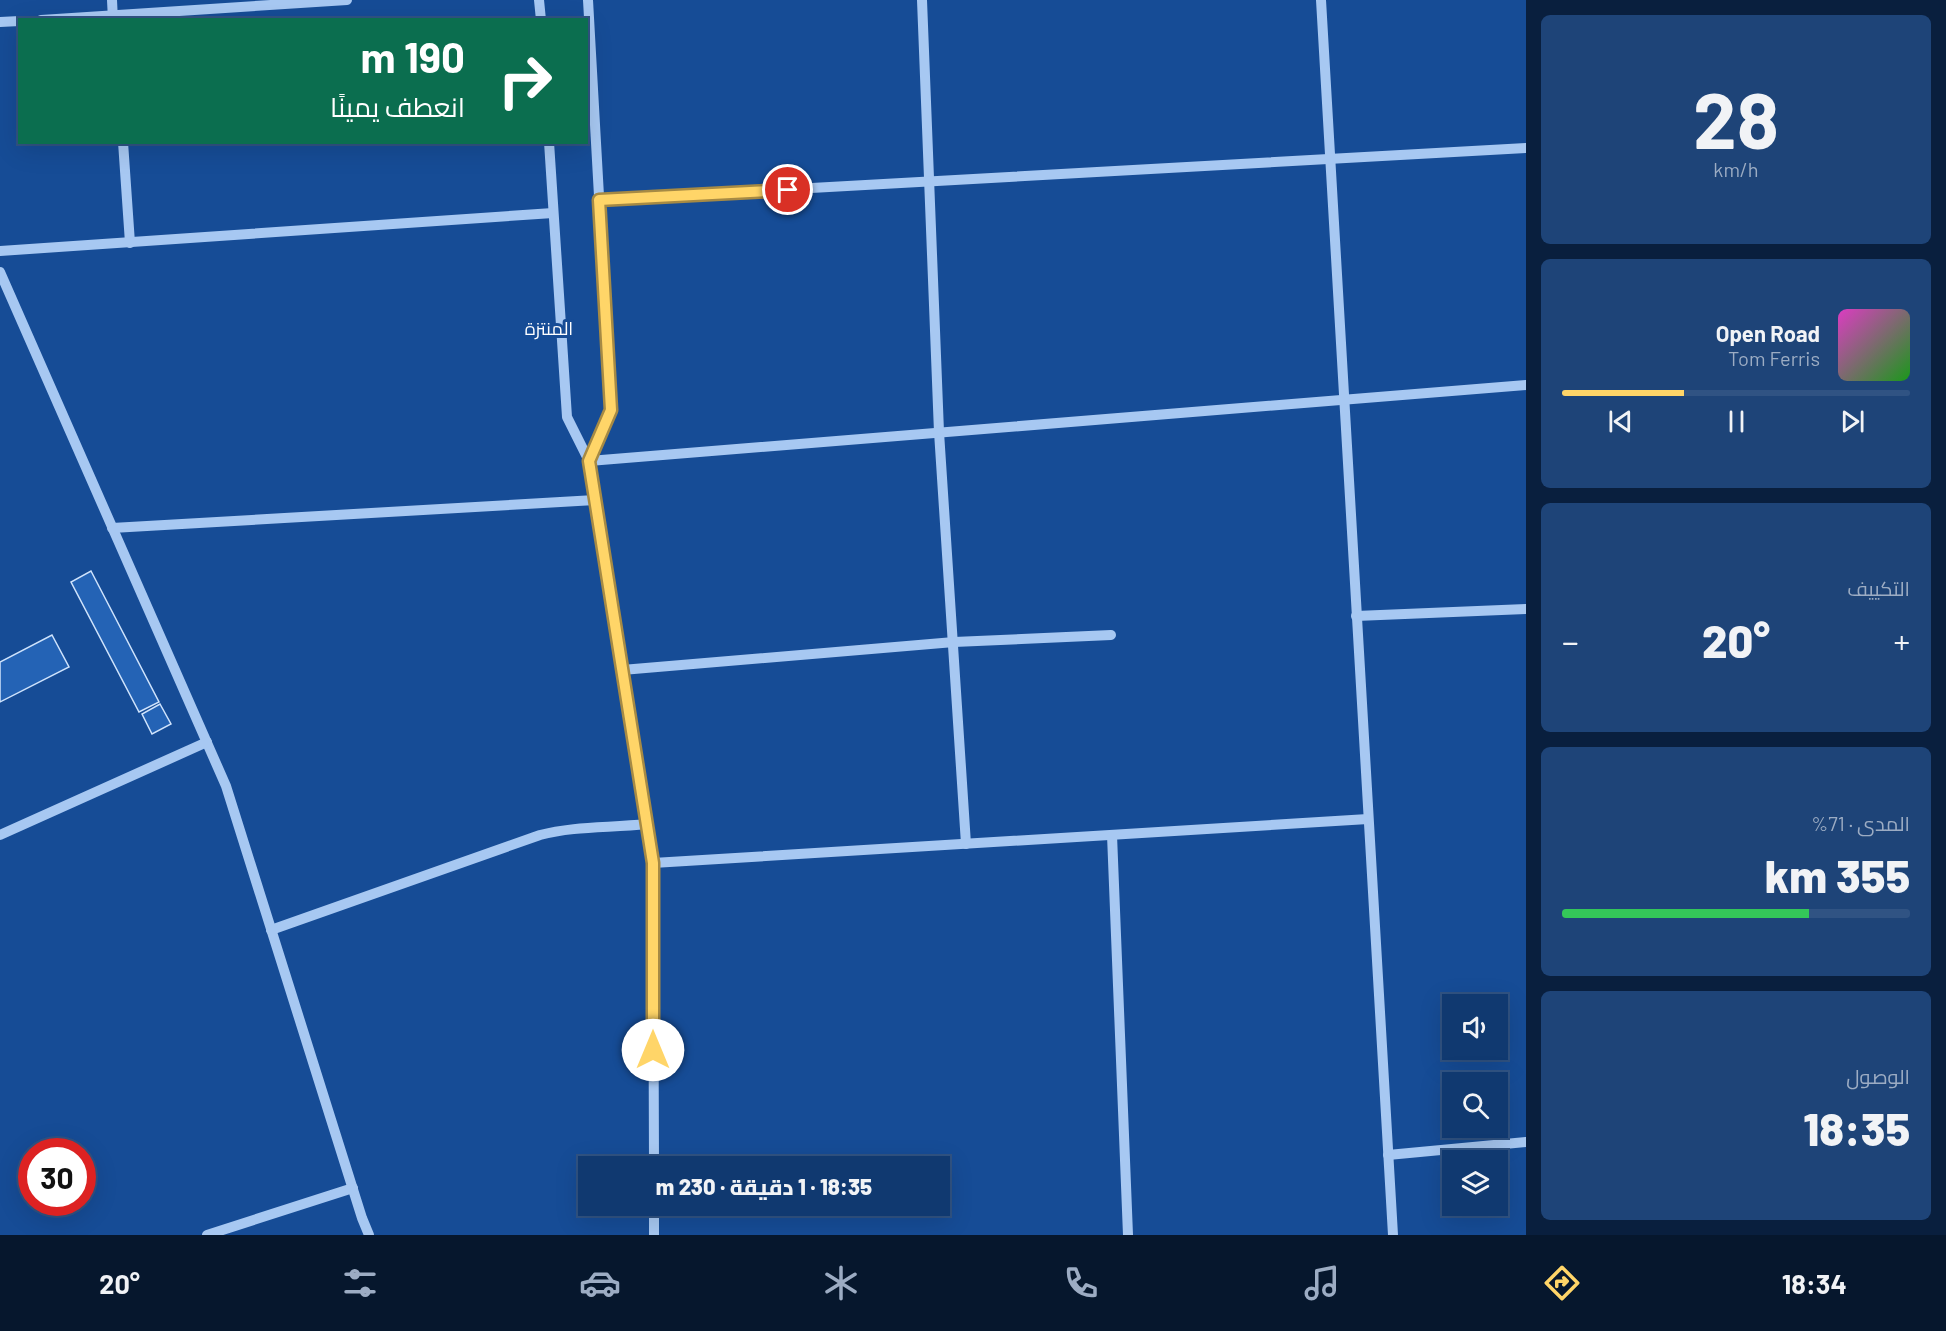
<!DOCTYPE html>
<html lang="ar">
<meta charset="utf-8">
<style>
body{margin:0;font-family:Barlow,Cairo,sans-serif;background:#1e4478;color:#f1f3f6;direction:rtl;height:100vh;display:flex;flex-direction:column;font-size:22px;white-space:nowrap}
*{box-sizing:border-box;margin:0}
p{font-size:20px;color:#9cacc3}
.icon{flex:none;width:33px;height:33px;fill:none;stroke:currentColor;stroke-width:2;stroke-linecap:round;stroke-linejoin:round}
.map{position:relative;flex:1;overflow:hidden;direction:ltr}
.side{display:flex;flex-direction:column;gap:15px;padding:15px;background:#091f3e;width:420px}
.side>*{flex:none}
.hud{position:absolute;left:18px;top:18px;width:570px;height:126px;border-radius:0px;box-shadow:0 6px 24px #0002,0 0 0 2px #305383;direction:rtl;background:#0b6e4f;color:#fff;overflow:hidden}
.fabs{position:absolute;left:1442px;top:994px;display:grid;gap:12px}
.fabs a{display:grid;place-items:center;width:66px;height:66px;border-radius:0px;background:#103970;box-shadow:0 6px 24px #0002,0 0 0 2px #305383;font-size:30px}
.speed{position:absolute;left:18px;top:1138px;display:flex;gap:12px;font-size:30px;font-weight:700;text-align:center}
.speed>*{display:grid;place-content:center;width:78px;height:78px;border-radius:50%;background:#103970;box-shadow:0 6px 24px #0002,0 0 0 2px #305383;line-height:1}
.speed .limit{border:9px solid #d22;background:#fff;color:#111}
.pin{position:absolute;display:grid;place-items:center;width:51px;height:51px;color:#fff;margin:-26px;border:3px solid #fff;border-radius:50%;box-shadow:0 2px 6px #0007}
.me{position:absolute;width:66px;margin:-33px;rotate:0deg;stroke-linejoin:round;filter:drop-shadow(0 0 4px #0008)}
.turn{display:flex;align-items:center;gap:21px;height:126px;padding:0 24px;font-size:27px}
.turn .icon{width:78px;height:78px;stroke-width:2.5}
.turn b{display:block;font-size:42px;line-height:51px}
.big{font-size:45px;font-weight:800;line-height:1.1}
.side .card{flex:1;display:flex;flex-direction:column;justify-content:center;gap:9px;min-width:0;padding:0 21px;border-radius:9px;background:#1e4478}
.side .dial{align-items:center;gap:0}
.dial b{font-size:78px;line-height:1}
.song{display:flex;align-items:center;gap:18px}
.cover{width:72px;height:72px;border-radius:9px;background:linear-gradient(135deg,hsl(310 70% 55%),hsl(120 70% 35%))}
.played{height:6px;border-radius:3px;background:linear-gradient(90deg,#ffd568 35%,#305383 35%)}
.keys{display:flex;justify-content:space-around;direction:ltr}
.heat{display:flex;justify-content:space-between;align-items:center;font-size:33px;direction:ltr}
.charge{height:9px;border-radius:4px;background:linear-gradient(90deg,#34c759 71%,#305383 0)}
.trip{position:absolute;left:578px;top:1156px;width:372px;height:60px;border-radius:0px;background:#103970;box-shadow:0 6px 24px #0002,0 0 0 2px #305383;font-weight:800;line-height:60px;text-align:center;direction:rtl}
.dock{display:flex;height:96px;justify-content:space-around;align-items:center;background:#06172d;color:#9cacc3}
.dock .icon{width:42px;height:42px}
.dock .selected{color:#ffd568}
.dock b{font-size:27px;color:#f1f3f6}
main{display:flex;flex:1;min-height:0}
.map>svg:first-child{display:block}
.building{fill:#2463b5;stroke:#cfe3fc;stroke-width:1.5}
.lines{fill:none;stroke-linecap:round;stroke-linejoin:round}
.minor{stroke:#a7c8f2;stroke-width:10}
.route-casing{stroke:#a68a44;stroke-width:15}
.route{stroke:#ffd568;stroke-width:10}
.labels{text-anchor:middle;stroke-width:6;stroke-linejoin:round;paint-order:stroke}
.neighbourhood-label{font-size:18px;fill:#fff;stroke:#164c96}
</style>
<main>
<section class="side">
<div class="card dial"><b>28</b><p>km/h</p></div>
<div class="card">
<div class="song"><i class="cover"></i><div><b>Open Road</b><p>Tom Ferris</p></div></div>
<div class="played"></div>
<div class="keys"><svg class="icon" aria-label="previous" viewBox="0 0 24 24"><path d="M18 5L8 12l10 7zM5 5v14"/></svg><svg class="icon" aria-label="pause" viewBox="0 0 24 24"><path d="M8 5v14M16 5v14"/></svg><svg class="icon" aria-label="next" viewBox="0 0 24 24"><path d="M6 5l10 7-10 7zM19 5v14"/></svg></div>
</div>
<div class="card"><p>التكييف</p>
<div class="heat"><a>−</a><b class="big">20°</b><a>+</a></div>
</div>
<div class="card"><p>المدى · 71%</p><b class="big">355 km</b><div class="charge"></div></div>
<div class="card"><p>الوصول</p><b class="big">18:35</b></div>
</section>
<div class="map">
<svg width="1526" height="1235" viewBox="0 0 1526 1235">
<rect width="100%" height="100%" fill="#164c96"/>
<g class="building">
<path d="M 91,571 L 159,702 L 139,712 L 71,582 Z"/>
<path d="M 52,635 L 69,667 L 0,702 L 0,662 Z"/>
<path d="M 160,704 L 171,724 L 152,734 L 142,714 Z"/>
</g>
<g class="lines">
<g class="minor">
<path d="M 112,0 L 113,20"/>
<path d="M 539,0 L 541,20"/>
<path d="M 588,0 L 611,410 L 589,461"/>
<path d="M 922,0 L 939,432 L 966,844"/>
<path d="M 1321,0 L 1393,1235"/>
<path d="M 41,20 L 347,0"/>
<path d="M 0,22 L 20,21"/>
<path d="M 123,142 L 130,243"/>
<path d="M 549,142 L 567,417 L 589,461 L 653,863 L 654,1167"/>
<path d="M 599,200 L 1526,148"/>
<path d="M 0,251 L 553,213"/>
<path d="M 0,272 L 226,786 L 362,1218 L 369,1235"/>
<path d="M 589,461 L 1526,385"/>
<path d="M 112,528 L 595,500"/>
<path d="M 1356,616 L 1526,609"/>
<path d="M 622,670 L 954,642 L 1111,635"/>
<path d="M 0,835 L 207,742"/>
<path d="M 1112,835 L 1128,1235"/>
<path d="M 653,863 L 1368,819"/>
<path d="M 271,930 L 540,835 C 574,826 610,828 646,824"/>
<path d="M 1388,1155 L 1526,1142"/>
<path d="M 654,1206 L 654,1235"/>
<path d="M 207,1235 L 353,1188"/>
</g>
</g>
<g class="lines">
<g class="route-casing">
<path id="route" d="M 653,1050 L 653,863 L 589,461 L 611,410 L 599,200 L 788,190"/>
</g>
<use href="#route" class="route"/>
</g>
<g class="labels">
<g class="neighbourhood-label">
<text x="549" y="335">المنتزة</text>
</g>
</g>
</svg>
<div class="fabs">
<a><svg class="icon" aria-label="sound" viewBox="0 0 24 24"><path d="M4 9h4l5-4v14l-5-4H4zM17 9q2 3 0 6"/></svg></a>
<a><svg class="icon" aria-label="search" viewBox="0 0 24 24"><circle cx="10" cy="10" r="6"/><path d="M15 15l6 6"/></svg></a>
<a><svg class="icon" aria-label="layers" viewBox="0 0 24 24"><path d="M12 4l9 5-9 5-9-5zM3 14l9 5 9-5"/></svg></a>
</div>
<div class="speed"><div class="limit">30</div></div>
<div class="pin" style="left:788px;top:190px;background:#d93025"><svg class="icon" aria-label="arrive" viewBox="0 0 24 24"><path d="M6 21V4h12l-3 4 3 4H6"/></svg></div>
<svg class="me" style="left:653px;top:1050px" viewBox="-20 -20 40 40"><circle r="19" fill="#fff"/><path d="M0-13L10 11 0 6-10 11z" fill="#ffd568"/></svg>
<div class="trip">18:35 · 1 دقيقة · 230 m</div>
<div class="hud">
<div class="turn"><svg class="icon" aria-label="right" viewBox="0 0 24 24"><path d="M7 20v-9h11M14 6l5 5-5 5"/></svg><div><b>190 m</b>انعطف يمينًا</div></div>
</div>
</div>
</main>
<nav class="dock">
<b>18:34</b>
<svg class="icon selected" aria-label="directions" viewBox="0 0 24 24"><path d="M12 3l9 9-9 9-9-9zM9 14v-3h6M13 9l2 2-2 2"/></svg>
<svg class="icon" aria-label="music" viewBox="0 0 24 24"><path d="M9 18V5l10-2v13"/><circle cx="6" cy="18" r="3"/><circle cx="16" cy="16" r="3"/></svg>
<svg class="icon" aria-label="phone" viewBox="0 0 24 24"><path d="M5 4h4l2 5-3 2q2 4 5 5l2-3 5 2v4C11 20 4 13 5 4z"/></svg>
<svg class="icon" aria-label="climate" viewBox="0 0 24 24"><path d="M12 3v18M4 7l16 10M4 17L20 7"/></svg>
<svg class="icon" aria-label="car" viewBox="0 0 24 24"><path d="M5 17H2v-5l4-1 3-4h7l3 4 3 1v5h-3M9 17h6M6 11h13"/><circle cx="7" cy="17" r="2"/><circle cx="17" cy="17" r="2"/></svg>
<svg class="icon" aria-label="filters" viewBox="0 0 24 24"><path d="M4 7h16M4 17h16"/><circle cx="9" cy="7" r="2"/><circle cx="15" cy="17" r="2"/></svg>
<b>20°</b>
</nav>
